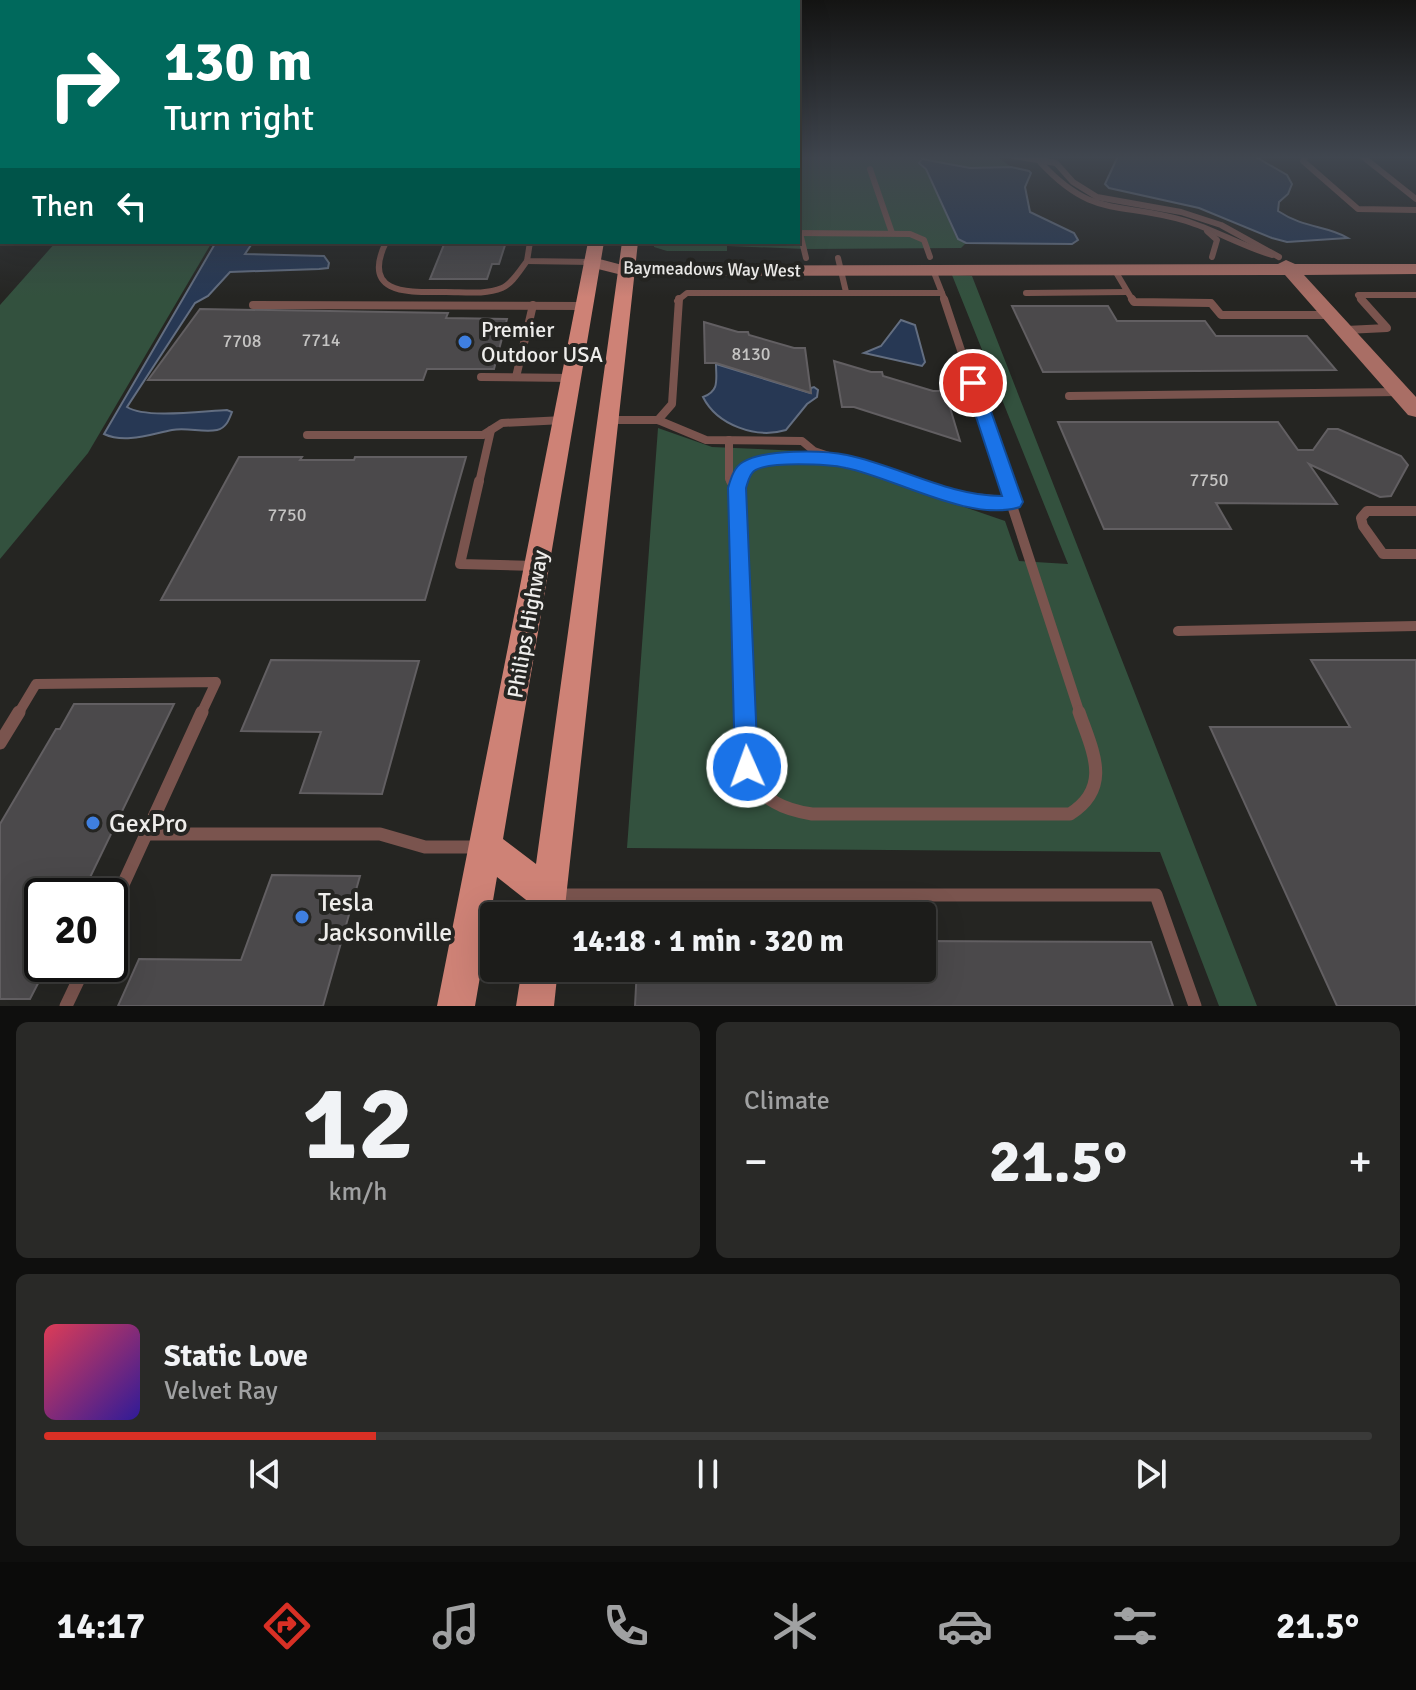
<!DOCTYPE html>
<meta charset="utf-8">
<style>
body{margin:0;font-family:Signika,sans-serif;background:#292927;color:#f1f3f6;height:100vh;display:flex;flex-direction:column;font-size:30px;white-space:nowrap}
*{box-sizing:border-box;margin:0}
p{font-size:26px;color:#a0a1a2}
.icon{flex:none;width:44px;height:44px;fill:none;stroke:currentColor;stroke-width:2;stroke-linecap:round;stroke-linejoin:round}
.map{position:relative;height:1006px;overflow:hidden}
.panel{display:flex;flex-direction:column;gap:16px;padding:16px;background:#0f0f0e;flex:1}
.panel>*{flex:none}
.guide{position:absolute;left:0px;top:0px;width:800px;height:244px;box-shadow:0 8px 32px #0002,0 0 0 2px #3a3a39;background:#00695c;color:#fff;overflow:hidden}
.speed{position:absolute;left:24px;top:878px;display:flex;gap:16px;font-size:40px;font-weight:700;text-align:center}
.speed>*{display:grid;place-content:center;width:104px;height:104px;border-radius:50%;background:#1c1c1a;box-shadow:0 8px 32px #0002,0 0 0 2px #3a3a39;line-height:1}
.speed .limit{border:4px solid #111;border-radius:12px;background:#fff;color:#111}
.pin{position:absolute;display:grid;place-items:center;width:68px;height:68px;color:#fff;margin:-34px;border:4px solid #fff;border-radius:50%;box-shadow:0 2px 8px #0007}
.me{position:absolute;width:88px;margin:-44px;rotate:358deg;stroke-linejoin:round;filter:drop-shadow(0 0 6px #0008)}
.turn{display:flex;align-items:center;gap:28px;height:168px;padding:0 32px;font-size:36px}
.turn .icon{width:104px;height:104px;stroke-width:2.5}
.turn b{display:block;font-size:56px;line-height:68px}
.then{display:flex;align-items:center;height:76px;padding:0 32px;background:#0003;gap:16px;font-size:30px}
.big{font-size:60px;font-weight:800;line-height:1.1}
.panel .card{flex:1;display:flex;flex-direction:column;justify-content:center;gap:12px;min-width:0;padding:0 28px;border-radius:12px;background:#292927}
.panel .dial{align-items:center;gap:0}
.dial b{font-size:104px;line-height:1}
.song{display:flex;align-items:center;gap:24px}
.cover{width:96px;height:96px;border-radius:12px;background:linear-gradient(135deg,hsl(350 70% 55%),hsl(250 70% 35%))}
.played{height:8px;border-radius:4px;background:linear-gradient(90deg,#d93025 25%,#3a3a39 25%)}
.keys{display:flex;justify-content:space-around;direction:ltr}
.heat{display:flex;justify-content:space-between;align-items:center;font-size:44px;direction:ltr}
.panel .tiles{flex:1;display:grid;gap:16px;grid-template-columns:1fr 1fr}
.card:last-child{grid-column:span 2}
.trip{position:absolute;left:480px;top:902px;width:456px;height:80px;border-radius:8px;background:#1c1c1a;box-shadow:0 8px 32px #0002,0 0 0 2px #3a3a39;font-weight:800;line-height:80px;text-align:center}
.tab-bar{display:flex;height:128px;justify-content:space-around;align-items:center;background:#0b0b0a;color:#a0a1a2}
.tab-bar .icon{width:56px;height:56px}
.tab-bar .selected{color:#d93025}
.tab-bar b{font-size:36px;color:#f1f3f6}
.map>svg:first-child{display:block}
.green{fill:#33513e}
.water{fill:#273854;stroke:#636e81;stroke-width:2}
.building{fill:#4b494b;stroke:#625f62;stroke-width:2}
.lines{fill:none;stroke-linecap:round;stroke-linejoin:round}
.lane-far3{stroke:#7a544e;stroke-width:6}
.lane-far2{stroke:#7a544e;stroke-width:8}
.lane-far1{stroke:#7a544e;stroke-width:10}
.lane{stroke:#7a544e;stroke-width:13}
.secondary{fill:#a96e65;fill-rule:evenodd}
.primary{fill:#ce8276;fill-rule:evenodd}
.route{fill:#1a73e8;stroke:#114b97;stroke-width:2}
.shop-dot{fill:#3f7fe0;stroke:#252522;stroke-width:3}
.labels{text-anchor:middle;stroke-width:8;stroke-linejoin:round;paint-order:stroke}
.far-street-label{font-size:18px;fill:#eeedeb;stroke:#252522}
.number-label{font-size:18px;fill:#c5c4c3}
.poi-label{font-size:22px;fill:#eeedeb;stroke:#252522;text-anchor:start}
.street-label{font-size:22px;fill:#eeedeb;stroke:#252522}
.near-poi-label{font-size:26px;fill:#eeedeb;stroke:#252522;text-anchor:start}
</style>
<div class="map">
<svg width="1416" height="1006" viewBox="0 0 1416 1006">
<rect width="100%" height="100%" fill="#252522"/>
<g class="green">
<path d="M 798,156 L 997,156 L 1011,167 L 970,168 L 923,159 L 919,163 L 926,169 L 957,239 L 966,243 L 961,248 L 805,249 L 727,246 L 727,251 L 667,251 L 654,247 L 654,242 L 798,242 Z"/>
<path d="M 56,242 L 212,242 L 88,453 L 0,559 L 0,305 Z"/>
<path d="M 952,275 L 972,276 L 1257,1006 L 1219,1006 L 1160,852 L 627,848 L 658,428 L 712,447 L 802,451 L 1005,521 L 1019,561 L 1068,564 Z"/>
</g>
<g class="water">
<path d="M 1118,156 L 1254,156 L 1287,175 L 1292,184 L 1288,194 L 1279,202 L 1278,211 C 1305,229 1326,225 1348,238 L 1287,242 L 1272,238 L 1199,208 L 1109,188 L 1105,184 Z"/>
<path d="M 922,159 L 970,168 L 1011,167 L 1029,171 L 1031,173 L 1025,187 L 1030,212 L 1074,233 L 1078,240 L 1072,244 L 966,243 L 958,239 L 926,169 L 919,163 Z"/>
<path d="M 216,242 L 253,242 L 245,254 L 324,256 L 329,263 L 328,268 L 319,269 L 230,272 L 208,296 L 195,303 L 127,407 C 146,419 203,411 227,410 L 232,412 C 229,420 226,428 217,430 C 203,433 187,427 172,430 C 151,434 125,444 104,434 Z"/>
<path d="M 901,320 L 915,325 L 925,362 L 922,366 L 864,353 L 881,346 Z"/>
<path d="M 716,364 L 810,393 L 811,388 L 814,387 L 818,390 L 817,397 L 807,404 L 786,430 C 756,439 717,425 703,397 C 720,391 716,379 716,364 Z"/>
</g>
<g class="building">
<path d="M 445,242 L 506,242 L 499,264 L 492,264 L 487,279 L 430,279 Z"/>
<path d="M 1012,306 L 1108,306 L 1117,321 L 1205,321 L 1216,336 L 1307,336 L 1336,370 L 1043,372 Z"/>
<path d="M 200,309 L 448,313 L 446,318 L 507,319 L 494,369 L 427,369 L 423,380 L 148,380 Z"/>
<path d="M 704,322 L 738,332 L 748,332 L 749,335 L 794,348 L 805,348 L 811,393 L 716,363 L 705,363 Z"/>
<path d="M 834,361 L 871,372 L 882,372 L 883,376 L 933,391 L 945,391 L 960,441 L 854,407 L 842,407 Z"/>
<path d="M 1058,422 L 1278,422 L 1298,450 L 1313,450 L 1328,429 L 1338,429 L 1401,456 L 1408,465 L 1391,496 L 1380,497 L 1309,464 L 1337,504 L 1216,503 L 1231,529 L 1104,529 Z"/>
<path d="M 239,457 L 302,457 L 300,460 L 354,460 L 355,457 L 466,457 L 425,600 L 161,600 Z"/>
<path d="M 271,660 L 419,661 L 382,794 L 300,793 L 321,732 L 241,731 Z"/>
<path d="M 1311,660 L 1416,660 L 1416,1006 L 1337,1006 L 1210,727 L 1350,727 Z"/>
<path d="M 74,704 L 174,704 L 81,896 L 42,896 L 42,964 L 48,964 L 30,999 L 0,999 L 0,824 L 56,729 L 60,729 Z"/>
<path d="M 272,875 L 360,876 L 323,1006 L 118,1006 L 139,959 L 241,960 Z"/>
<path d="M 922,941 L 1151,942 L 1173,1006 L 635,1006 L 637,968 L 922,968 Z"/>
</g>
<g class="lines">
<g class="lane-far3">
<path d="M 1013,156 L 1056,163 L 1073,182 L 1097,197 L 1181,212 L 1221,225 L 1279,257"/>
<path d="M 1306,156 L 1303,161 L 1358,209 L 1416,210"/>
<path d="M 1362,156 L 1416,199"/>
<path d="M 1045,158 L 1041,163 C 1094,220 1120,201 1186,221 C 1215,230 1242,246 1272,255"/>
<path d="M 870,169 L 892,233"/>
<path d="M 1207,231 L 1217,240 L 1212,257"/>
<path d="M 798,233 L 910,234 L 924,240 L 930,257"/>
<path d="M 800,233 L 806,258"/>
<path d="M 386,242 C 360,296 410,292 446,292 C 464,292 485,295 502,288 C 512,284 520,270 527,261"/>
<path d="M 530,242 L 527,261 L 592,262"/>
<path d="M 838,258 L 846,292"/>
<path d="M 1114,269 L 1133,301"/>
<path d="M 933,270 L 942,293"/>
<path d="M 1026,293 L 1127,292"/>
<path d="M 677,301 L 687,293 L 942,293 L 945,301"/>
<path d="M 1363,301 L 1358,295 L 1416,295"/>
</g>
<g class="lane-far2">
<path d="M 944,299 L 1005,483"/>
<path d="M 1132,299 L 1134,302 L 1211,303 L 1221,315 L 1330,315"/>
<path d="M 253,305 L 584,306"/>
<path d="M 1346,330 L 1387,328 L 1361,299"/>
<path d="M 481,377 L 571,378"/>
<path d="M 516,377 L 533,305"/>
<path d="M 1069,396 L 1400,392"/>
<path d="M 609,420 L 658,420 L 706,440 L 802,441 L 814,451 L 909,483"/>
<path d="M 658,420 L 672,404 L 679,299"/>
<path d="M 307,435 L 483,435 L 502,423 L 564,420"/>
<path d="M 729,440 L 729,479 L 733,483"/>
<path d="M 479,483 L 491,430"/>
<path d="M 739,483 C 755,446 812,460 845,461"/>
</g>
<g class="lane-far1">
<path d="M 479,481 L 460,564 L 535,566"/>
<path d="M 731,481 L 737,488"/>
<path d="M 739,481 L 737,488 L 745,714"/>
<path d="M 903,481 L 963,497 L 1014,502"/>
<path d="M 1004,481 L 1080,714"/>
<path d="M 1416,511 L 1367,511 L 1361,518 L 1363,526 L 1383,554 L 1416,554"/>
<path d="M 1178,631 L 1416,626"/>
<path d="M 18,714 L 36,684 L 216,682 L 201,714"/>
</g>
<g class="lane">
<path d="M 745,712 C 747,768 746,804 812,814 L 1070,814 C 1113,787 1092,750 1079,712"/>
<path d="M 0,743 L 19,712"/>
<path d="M 147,834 L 380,834 L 425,847 L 479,847"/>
<path d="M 557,895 L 1156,895 L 1195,1006"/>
<path d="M 110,913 L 202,712"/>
<path d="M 66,1006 L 86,964"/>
</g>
<path class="secondary" d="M 592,257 L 626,266 L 1278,264 L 1286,260 L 1295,264 L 1416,264 L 1416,274 L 1304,275 L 1416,397 L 1416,417 L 1408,415 L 1285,275 L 626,276 L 586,266 L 583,262 L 586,258 Z"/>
<g class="primary">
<path d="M 588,242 L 604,242 L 503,839 L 536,864 L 622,242 L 638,242 L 564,916 L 528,916 L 530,903 L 497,877 L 475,1006 L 437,1006 Z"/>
<path d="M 522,968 L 558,968 L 554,1006 L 516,1006 Z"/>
</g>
</g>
<linearGradient id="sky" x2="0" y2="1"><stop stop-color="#141413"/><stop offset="0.53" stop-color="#40464f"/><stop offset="1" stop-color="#40464f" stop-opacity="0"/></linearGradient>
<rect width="1416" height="297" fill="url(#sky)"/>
<path class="route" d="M 973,377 L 981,383 L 1023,502 L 1020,507 C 971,523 895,478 846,468 C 829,464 767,461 754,471 C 749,475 748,482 746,488 L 758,767 L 755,776 L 747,779 L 738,776 L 735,767 L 728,488 C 731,478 734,467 743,462 C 764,449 823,450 847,455 C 899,466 949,496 1002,496 L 965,383 Z"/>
<g class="shop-dot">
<circle cx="465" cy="342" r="8"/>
<circle cx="93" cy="823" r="8"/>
<circle cx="302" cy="917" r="8"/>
</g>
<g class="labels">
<g class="far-street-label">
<text transform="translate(712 269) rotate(1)" y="6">Baymeadows Way West</text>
</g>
<g class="number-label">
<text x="321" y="346">7714</text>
<text x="242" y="347">7708</text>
<text x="751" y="360">8130</text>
<text x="1209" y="486">7750</text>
<text x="287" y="521">7750</text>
</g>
<g class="poi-label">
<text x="481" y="337">Premier<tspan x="481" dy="25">Outdoor USA</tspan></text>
</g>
<g class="street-label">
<text transform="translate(527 624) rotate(-80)" y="8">Philips Highway</text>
</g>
<g class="near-poi-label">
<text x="109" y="832">GexPro</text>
<text x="318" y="911">Tesla<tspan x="318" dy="30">Jacksonville</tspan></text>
</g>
</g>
</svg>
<div class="speed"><div class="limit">20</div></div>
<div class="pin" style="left:973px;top:383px;background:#d93025"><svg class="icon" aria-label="arrive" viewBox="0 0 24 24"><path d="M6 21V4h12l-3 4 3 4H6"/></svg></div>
<svg class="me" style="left:747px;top:767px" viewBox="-20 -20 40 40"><circle r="17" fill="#1a73e8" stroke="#fff" stroke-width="3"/><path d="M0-11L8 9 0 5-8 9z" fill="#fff"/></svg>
<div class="trip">14:18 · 1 min · 320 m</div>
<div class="guide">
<div class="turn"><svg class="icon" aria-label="right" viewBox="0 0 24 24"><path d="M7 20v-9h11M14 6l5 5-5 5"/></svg><div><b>130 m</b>Turn right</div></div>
<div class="then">Then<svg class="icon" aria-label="left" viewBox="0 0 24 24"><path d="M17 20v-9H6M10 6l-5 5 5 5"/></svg></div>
</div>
</div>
<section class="panel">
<div class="tiles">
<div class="card dial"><b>12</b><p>km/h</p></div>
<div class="card"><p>Climate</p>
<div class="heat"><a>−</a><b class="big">21.5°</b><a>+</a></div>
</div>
<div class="card">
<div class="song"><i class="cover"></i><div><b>Static Love</b><p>Velvet Ray</p></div></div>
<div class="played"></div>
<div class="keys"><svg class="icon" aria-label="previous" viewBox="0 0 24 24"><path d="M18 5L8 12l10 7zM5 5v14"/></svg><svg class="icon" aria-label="pause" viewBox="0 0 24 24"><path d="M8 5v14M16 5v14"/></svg><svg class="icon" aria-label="next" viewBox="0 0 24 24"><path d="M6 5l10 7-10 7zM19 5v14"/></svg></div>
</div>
</div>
</section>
<nav class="tab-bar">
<b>14:17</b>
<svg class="icon selected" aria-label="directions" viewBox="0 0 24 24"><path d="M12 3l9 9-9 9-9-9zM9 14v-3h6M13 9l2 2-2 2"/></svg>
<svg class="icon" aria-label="music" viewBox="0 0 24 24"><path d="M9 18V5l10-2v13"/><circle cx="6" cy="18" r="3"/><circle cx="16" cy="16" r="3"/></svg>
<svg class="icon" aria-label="phone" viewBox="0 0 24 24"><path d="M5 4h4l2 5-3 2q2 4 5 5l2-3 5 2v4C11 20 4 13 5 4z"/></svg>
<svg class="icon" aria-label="climate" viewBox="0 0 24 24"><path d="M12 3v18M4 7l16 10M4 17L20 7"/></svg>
<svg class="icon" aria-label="car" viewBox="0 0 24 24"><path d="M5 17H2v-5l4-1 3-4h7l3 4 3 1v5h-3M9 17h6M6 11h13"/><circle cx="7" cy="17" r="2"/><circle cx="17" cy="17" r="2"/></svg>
<svg class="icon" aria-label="filters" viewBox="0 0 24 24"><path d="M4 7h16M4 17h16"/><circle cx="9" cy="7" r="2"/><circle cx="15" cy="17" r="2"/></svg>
<b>21.5°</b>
</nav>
